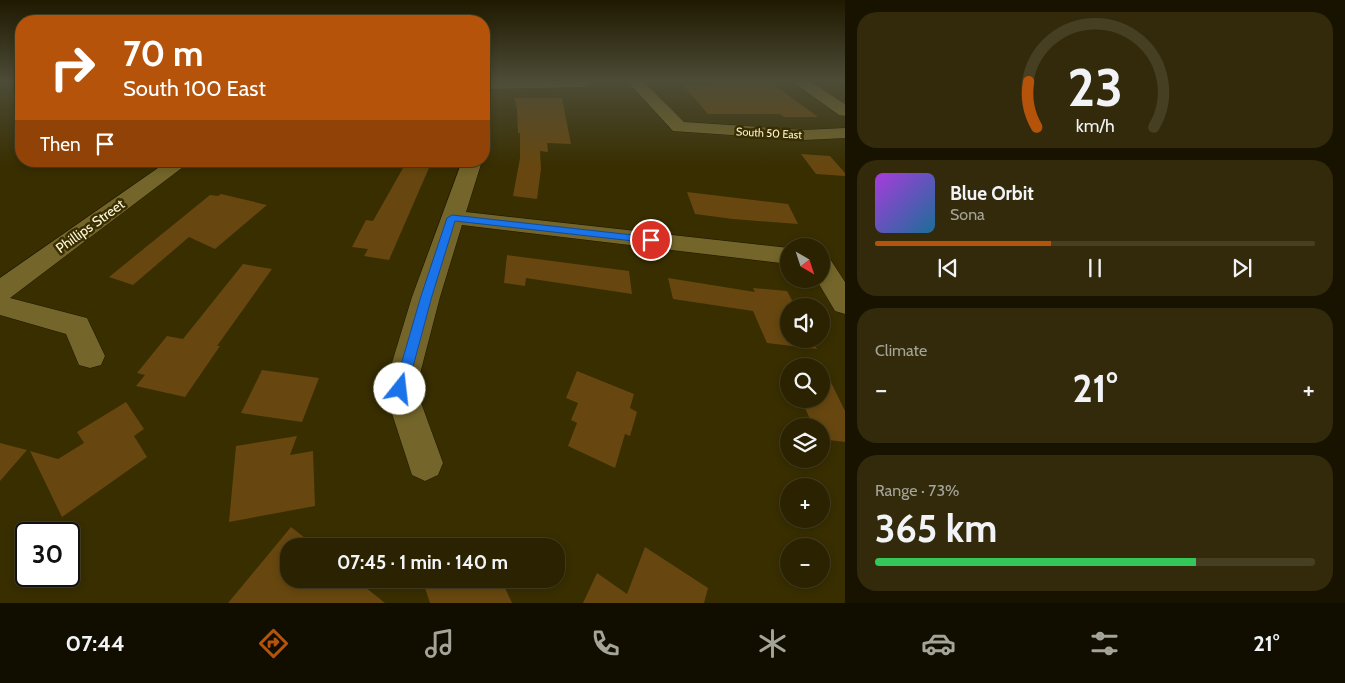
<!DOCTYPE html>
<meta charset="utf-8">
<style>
body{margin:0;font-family:Cabin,sans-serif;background:#322a0a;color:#f1f3f6;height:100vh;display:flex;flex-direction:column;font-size:19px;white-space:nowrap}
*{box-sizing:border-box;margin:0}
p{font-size:16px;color:#a5a499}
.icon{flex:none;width:28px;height:28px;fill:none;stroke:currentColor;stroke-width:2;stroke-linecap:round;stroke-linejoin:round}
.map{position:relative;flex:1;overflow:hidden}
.drawer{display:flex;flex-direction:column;gap:12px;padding:12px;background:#171300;width:500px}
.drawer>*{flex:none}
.guide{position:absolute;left:15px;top:15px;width:475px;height:152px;border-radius:20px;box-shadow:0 2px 8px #0003,0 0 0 1px #463f22;background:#b45309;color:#fff;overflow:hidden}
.needle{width:32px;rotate:141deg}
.fabs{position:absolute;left:780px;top:238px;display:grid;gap:10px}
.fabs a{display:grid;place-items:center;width:50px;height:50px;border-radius:50%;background:#2a2200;box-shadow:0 2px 8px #0003,0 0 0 1px #463f22;font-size:25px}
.speed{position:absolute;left:15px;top:522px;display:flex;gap:10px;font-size:25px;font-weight:700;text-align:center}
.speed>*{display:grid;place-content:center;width:65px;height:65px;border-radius:50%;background:#2a2200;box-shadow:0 2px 8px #0003,0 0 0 1px #463f22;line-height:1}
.speed .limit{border:2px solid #111;border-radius:8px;background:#fff;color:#111}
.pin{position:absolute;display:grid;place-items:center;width:42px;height:42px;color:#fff;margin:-21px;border:2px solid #fff;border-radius:50%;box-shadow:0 1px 5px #0007}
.me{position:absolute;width:55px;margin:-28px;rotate:16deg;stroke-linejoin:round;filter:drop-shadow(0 0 4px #0008)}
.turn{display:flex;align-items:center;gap:18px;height:105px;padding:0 25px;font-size:22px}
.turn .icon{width:65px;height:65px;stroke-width:2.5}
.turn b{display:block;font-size:35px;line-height:42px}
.then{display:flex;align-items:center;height:48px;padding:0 25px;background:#0003;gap:10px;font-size:19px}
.big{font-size:38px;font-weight:700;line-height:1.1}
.drawer .card{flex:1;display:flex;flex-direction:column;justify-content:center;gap:8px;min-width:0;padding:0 18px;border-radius:20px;background:#322a0a}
.drawer .dial{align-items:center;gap:0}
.dial svg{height:130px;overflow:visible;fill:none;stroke:#463f22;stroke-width:7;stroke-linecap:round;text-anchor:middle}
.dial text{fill:#f1f3f6;stroke:none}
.song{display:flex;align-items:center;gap:15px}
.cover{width:60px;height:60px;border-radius:8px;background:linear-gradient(135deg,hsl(280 70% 55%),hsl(200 70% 35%))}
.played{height:5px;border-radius:2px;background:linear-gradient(90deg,#b45309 40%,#463f22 40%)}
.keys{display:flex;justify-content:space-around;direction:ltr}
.heat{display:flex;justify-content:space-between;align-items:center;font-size:28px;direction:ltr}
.charge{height:8px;border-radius:4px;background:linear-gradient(90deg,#34c759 73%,#463f22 0)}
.trip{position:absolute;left:280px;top:538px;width:285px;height:50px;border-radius:20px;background:#2a2200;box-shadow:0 2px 8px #0003,0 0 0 1px #463f22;font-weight:700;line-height:50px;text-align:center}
.dock{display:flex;height:80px;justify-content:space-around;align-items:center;background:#110e00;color:#a5a499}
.dock .icon{width:35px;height:35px}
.dock .active{color:#b45309}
.dock b{font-size:22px;color:#f1f3f6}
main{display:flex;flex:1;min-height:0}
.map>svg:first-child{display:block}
.building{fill:#67470f}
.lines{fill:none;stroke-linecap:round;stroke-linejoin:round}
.minor-casing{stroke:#1d1600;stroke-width:1}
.minor{fill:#74662a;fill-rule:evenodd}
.route{fill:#1a73e8;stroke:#114b97}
.labels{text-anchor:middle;stroke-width:5;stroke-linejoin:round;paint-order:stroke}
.far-street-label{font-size:11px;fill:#fdf6d7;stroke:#382e00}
.street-label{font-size:14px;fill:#fdf6d7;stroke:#382e00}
</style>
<main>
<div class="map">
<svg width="845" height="603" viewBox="0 0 845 603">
<rect width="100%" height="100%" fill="#382e00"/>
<g class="building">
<path d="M 713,82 L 770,82 L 818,117 L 784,117 L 780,114 L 708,114 L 683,85 L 716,85 Z"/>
<path d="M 514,98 L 562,98 L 571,144 L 547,143 L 548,152 L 540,151 L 541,169 L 537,199 L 513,196 L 520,158 L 520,133 L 518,133 L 517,109 Z"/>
<path d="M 801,154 L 830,156 L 845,173 L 845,176 L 816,174 Z"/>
<path d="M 407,161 L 432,161 L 389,260 L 364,256 L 368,249 L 352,247 L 366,220 L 373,221 Z"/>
<path d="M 687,192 L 788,204 L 798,224 L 733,219 L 695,214 Z"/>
<path d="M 221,194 L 267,205 L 215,249 L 189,237 L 133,285 L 109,277 L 210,195 L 218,196 Z"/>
<path d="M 507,255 L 629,271 L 632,294 L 526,278 L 525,286 L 504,283 Z"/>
<path d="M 243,264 L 272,269 L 217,346 L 220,346 L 185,397 L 136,386 L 145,375 L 137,373 L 167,336 L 183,339 Z"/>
<path d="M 668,278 L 755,292 L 753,288 L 787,291 L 795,306 L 789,306 L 789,339 L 811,339 L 817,349 L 767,343 L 753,311 L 673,299 Z"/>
<path d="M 821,362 L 845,411 L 845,442 L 821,439 L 821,426 L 813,426 L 801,399 L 821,399 Z"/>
<path d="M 262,370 L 319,378 L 302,422 L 241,413 Z"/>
<path d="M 577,371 L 634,394 L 630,408 L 637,412 L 630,436 L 625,434 L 615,468 L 568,446 L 577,423 L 571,420 L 578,403 L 566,398 Z"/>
<path d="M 126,402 L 144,429 L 134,436 L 147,457 L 62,517 L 30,451 L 58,459 L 84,443 L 77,432 Z"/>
<path d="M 297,436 L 290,455 L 313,451 L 315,506 L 229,522 L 236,446 Z"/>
<path d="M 0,443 L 27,450 L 0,481 Z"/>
<path d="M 291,527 L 315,546 L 289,546 L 289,579 L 355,579 L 385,603 L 228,603 Z"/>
<path d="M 645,547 L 708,588 L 704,603 L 583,603 L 597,573 L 627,594 Z"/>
<path d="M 445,579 L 501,579 L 512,603 L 430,603 L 425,588 Z"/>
</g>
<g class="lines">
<g class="minor-casing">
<g id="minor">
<path d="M 484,82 L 593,82 L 590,85 L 585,87 L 484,89 Z"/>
<path d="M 628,82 L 644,82 L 684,122 L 804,130 L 845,128 L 845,138 L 804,140 L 673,131 Z"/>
<path d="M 793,82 L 811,82 L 845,104 L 845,116 L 839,115 Z"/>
<path d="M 168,161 L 191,161 L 10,298 L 87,318 L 105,356 L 101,365 L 90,368 L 79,365 L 66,334 L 0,315 L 0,278 Z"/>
<path d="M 462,161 L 482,161 L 466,212 L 789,248 L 789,264 L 462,225 L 440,297 L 416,389 L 443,463 L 438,475 L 425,481 L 412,475 L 384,389 L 412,297 Z"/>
<path d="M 821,257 L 830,259 L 845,282 L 845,314 L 835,311 L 816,279 L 821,279 Z"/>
</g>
</g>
<use href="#minor" class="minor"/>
</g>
<linearGradient id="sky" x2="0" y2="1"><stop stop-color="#1f1900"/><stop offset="0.49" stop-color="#4d4c37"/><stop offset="1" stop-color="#4d4c37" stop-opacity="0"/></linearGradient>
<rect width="845" height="166" fill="url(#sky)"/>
<path class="route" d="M 452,215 L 651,237 L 656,240 L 651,243 L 455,221 L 432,296 L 407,389 L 405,393 L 400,395 L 396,393 L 394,389 L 421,296 L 447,218 Z"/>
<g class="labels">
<g class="far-street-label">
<text transform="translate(769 133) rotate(3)" y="4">South 50 East</text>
</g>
<g class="street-label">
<text transform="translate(90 226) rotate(-36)" y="5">Phillips Street</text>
</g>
</g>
</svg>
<div class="fabs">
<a><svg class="needle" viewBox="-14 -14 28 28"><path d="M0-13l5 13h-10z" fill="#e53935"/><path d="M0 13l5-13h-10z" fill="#a5a499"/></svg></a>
<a><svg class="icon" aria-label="sound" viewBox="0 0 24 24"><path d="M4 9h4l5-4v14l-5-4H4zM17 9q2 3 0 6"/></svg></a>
<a><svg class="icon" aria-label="search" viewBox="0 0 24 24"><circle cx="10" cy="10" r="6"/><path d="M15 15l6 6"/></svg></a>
<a><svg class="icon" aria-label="layers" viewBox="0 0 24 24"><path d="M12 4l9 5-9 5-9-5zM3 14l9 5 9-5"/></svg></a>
<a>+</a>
<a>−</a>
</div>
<div class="speed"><div class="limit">30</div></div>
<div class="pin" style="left:651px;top:240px;background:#d93025"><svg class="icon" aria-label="arrive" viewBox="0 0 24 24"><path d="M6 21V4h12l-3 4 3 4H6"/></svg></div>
<svg class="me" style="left:400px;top:389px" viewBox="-20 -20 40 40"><circle r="19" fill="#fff"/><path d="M0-13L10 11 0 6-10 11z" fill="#1a73e8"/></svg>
<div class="trip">07:45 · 1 min · 140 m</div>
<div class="guide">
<div class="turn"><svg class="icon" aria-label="right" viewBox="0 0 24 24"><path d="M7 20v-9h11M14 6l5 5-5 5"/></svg><div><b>70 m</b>South 100 East</div></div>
<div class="then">Then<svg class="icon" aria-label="arrive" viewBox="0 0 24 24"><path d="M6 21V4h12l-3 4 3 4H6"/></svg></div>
</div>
</div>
<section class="drawer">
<div class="card dial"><svg viewBox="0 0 100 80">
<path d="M14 69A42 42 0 1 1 86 69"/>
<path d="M14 69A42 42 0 0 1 9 41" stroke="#b45309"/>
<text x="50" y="56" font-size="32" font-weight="700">23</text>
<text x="50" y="72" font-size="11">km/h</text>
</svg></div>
<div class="card">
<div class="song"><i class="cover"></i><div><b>Blue Orbit</b><p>Sona</p></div></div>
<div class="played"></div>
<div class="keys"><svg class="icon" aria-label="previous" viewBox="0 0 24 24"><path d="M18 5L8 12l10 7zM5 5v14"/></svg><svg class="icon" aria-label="pause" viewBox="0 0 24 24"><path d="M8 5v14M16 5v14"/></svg><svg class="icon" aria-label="next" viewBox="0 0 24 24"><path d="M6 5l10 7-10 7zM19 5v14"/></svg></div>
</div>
<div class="card"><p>Climate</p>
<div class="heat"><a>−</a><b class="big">21°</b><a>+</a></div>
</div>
<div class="card"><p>Range · 73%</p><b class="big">365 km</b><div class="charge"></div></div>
</section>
</main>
<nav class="dock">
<b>07:44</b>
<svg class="icon active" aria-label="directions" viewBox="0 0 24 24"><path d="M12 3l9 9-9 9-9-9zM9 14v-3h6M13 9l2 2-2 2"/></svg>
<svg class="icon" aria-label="music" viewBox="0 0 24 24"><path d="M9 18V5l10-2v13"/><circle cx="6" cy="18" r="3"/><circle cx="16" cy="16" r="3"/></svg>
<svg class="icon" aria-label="phone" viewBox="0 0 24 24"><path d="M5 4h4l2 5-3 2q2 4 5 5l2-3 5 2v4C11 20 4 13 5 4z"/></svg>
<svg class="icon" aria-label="climate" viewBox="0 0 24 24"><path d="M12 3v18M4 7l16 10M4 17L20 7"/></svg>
<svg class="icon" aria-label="car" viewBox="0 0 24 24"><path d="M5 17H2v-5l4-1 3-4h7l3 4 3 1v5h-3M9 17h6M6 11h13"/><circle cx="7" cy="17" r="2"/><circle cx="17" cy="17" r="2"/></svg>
<svg class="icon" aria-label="filters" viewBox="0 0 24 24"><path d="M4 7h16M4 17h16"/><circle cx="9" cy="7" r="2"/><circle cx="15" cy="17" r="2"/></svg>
<b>21°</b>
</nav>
